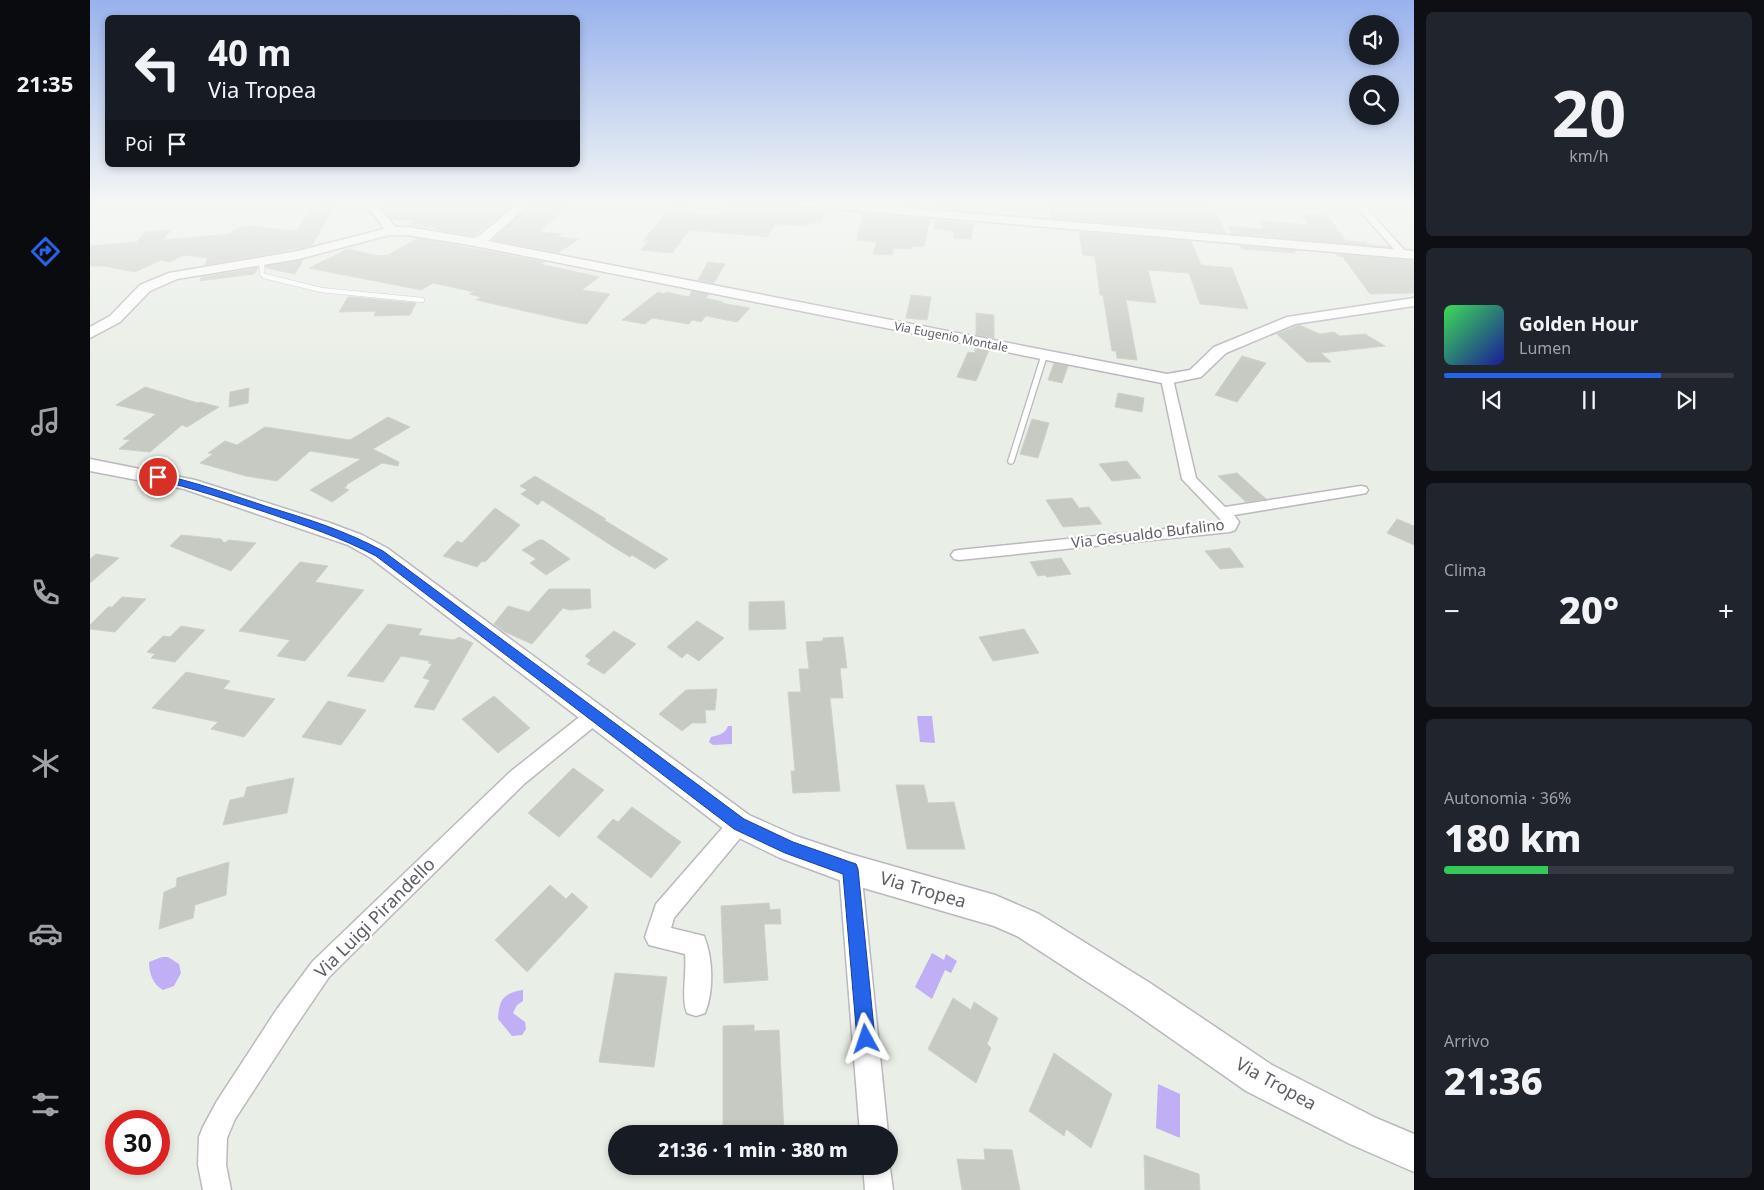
<!DOCTYPE html>
<html lang="it">
<meta charset="utf-8">
<style>
body{margin:0;font-family:"Noto Sans",sans-serif;background:#20242c;color:#f1f3f6;height:100vh;display:flex;flex-direction:column;font-size:19px;white-space:nowrap}
*{box-sizing:border-box;margin:0}
p{font-size:16px;color:#9ea1a6}
.icon{flex:none;width:28px;height:28px;fill:none;stroke:currentColor;stroke-width:2;stroke-linecap:round;stroke-linejoin:round}
.map{position:relative;flex:1;overflow:hidden}
.drawer{display:flex;flex-direction:column;gap:12px;padding:12px;background:#0d0f14;width:350px}
.drawer>*{flex:none}
.top-card{position:absolute;left:15px;top:15px;width:475px;height:152px;border-radius:8px;box-shadow:0 2px 8px #0003;background:#171b24;color:#f1f3f6;overflow:hidden}
.fabs{position:absolute;left:1259px;top:15px;display:grid;gap:10px}
.fabs a{display:grid;place-items:center;width:50px;height:50px;border-radius:50%;background:#171b24;box-shadow:0 2px 8px #0003;font-size:25px}
.speed{position:absolute;left:15px;top:1110px;display:flex;gap:10px;font-size:25px;font-weight:700;text-align:center}
.speed>*{display:grid;place-content:center;width:65px;height:65px;border-radius:50%;background:#171b24;box-shadow:0 2px 8px #0003;line-height:1}
.speed .limit{border:8px solid #d22;background:#fff;color:#111}
.pin{position:absolute;display:grid;place-items:center;width:42px;height:42px;color:#fff;margin:-21px;border:2px solid #fff;border-radius:50%;box-shadow:0 1px 5px #0007}
.me{position:absolute;width:55px;margin:-28px;rotate:355deg;stroke-linejoin:round;filter:drop-shadow(0 0 4px #0008)}
.turn{display:flex;align-items:center;gap:18px;height:105px;padding:0 20px;font-size:22px}
.turn .icon{width:65px;height:65px;stroke-width:2.5}
.turn b{display:block;font-size:35px;line-height:42px}
.then{display:flex;align-items:center;height:48px;padding:0 20px;background:#0003;gap:10px;font-size:19px}
.big{font-size:38px;font-weight:800;line-height:1.1}
.drawer .card{flex:1;display:flex;flex-direction:column;justify-content:center;gap:8px;min-width:0;padding:0 18px;border-radius:8px;background:#20242c}
.drawer .dial{align-items:center;gap:0}
.dial b{font-size:65px;line-height:1}
.song{display:flex;align-items:center;gap:15px}
.cover{width:60px;height:60px;border-radius:8px;background:linear-gradient(135deg,hsl(130 70% 55%),hsl(240 70% 35%))}
.played{height:5px;border-radius:2px;background:linear-gradient(90deg,#2563eb 75%,#363941 75%)}
.keys{display:flex;justify-content:space-around;direction:ltr}
.heat{display:flex;justify-content:space-between;align-items:center;font-size:28px;direction:ltr}
.charge{height:8px;border-radius:4px;background:linear-gradient(90deg,#34c759 36%,#363941 0)}
.trip{position:absolute;left:518px;top:1125px;width:290px;height:50px;border-radius:25px;background:#171b24;box-shadow:0 2px 8px #0003;font-weight:800;line-height:50px;text-align:center}
main{display:flex;flex:1;min-height:0}
.menu{display:flex;flex-direction:column;width:90px;justify-content:space-around;align-items:center;background:#090b0e;color:#9ea1a6}
.menu .icon{width:35px;height:35px}
.menu .active{color:#2563eb}
.menu b{font-size:22px;color:#f1f3f6}
.map>svg:first-child{display:block}
.water{fill:#c1aff5}
.building{fill:#c6cac3;stroke:#ccd2c5}
.lines{fill:none;stroke-linecap:round;stroke-linejoin:round}
.lane-far1-casing{stroke:#bbb8be;stroke-width:5.5}
.lane-casing{stroke:#bbb8be;stroke-width:8}
.street-casing{stroke:#bbb8be;stroke-width:3}
.secondary-casing{stroke:#bab7be;stroke-width:3}
.lane-far1{stroke:#fff;stroke-width:4.5}
.lane{stroke:#fff;stroke-width:5.5}
.street{fill:#fff;fill-rule:evenodd}
.secondary{fill:#fff;fill-rule:evenodd}
.route{fill:#2563eb;stroke:#184099}
.labels{text-anchor:middle;stroke-width:4.5;stroke-linejoin:round;paint-order:stroke}
.far-street-label{font-size:12px;fill:#605e65;stroke:#fff}
.street-label{font-size:15px;fill:#605e65;stroke:#fff}
.near-street-label{font-size:18px;fill:#605e65;stroke:#fff}
</style>
<main>
<nav class="menu">
<b>21:35</b>
<svg class="icon active" aria-label="directions" viewBox="0 0 24 24"><path d="M12 3l9 9-9 9-9-9zM9 14v-3h6M13 9l2 2-2 2"/></svg>
<svg class="icon" aria-label="music" viewBox="0 0 24 24"><path d="M9 18V5l10-2v13"/><circle cx="6" cy="18" r="3"/><circle cx="16" cy="16" r="3"/></svg>
<svg class="icon" aria-label="phone" viewBox="0 0 24 24"><path d="M5 4h4l2 5-3 2q2 4 5 5l2-3 5 2v4C11 20 4 13 5 4z"/></svg>
<svg class="icon" aria-label="climate" viewBox="0 0 24 24"><path d="M12 3v18M4 7l16 10M4 17L20 7"/></svg>
<svg class="icon" aria-label="car" viewBox="0 0 24 24"><path d="M5 17H2v-5l4-1 3-4h7l3 4 3 1v5h-3M9 17h6M6 11h13"/><circle cx="7" cy="17" r="2"/><circle cx="17" cy="17" r="2"/></svg>
<svg class="icon" aria-label="filters" viewBox="0 0 24 24"><path d="M4 7h16M4 17h16"/><circle cx="9" cy="7" r="2"/><circle cx="15" cy="17" r="2"/></svg>
</nav>
<div class="map">
<svg width="1324" height="1190" viewBox="0 0 1324 1190">
<rect width="100%" height="100%" fill="#e9eee6"/>
<g class="water">
<path d="M 827,716 L 842,716 L 845,743 L 830,742 Z"/>
<path d="M 638,726 L 642,726 L 642,744 L 623,745 L 619,742 L 621,737 C 629,735 635,734 638,726 Z"/>
<path d="M 842,953 L 854,960 L 856,954 L 867,961 L 861,973 L 855,970 L 842,999 L 825,987 Z"/>
<path d="M 72,957 L 78,957 L 89,964 L 91,973 L 84,986 L 73,990 C 63,985 59,973 59,962 Z"/>
<path d="M 433,990 L 433,1001 L 427,1005 L 423,1013 L 435,1022 L 436,1029 L 432,1035 L 422,1036 L 408,1019 C 409,1000 413,993 433,990 Z"/>
<path d="M 1068,1084 L 1090,1094 L 1090,1138 L 1066,1128 Z"/>
</g>
<g class="building">
<path d="M 240,202 L 247,202 L 222,246 L 115,265 L 118,258 L 94,255 L 79,262 L 71,260 L 45,272 L 14,266 L 0,266 L 0,246 L 47,242 L 54,232 L 81,230 L 73,240 L 138,234 L 150,227 L 159,226 L 207,231 L 218,212 Z"/>
<path d="M 288,202 L 302,202 L 321,206 L 326,203 L 367,206 L 371,202 L 427,202 L 384,236 L 344,229 L 347,228 L 319,225 L 324,221 L 301,219 Z"/>
<path d="M 444,202 L 480,202 L 450,232 L 471,234 L 467,237 L 489,239 L 468,253 L 402,240 Z"/>
<path d="M 584,202 L 601,202 L 594,212 L 628,215 L 637,202 L 698,202 L 705,207 L 736,210 L 730,223 L 719,222 L 717,226 L 685,224 L 678,237 L 599,230 L 582,253 L 551,250 L 558,241 L 553,241 Z"/>
<path d="M 974,202 L 1092,202 L 1122,205 L 1136,233 L 961,218 L 960,204 L 975,205 Z"/>
<path d="M 848,203 L 868,204 L 869,210 L 847,208 Z"/>
<path d="M 773,213 L 840,219 L 834,247 L 822,246 L 822,249 L 804,248 L 802,255 L 783,254 L 787,242 L 767,240 Z"/>
<path d="M 1211,214 L 1238,216 L 1256,241 L 1276,242 L 1277,244 L 1300,247 L 1142,234 L 1138,226 L 1174,229 L 1169,220 L 1218,225 Z"/>
<path d="M 846,219 L 884,224 L 881,239 L 864,238 L 864,231 L 844,229 Z"/>
<path d="M 989,232 L 1101,241 L 1111,265 L 1142,268 L 1158,309 L 1110,304 L 1099,273 L 1058,270 L 1066,303 L 1036,300 L 1047,360 L 1027,358 L 1026,351 L 1022,351 L 1013,295 L 1010,295 L 1005,256 L 993,255 Z"/>
<path d="M 328,238 L 455,262 L 450,264 L 509,277 L 492,290 L 520,294 L 497,324 L 488,323 L 386,300 L 391,297 L 379,294 L 384,292 L 343,283 L 331,290 L 219,268 L 258,249 L 289,256 L 298,255 Z"/>
<path d="M 1150,246 L 1203,250 L 1206,253 L 1152,249 Z"/>
<path d="M 1246,254 L 1324,261 L 1324,293 L 1280,294 L 1253,257 L 1248,256 Z"/>
<path d="M 213,260 L 205,274 L 176,268 L 176,266 Z"/>
<path d="M 618,262 L 635,264 L 624,283 L 608,280 Z"/>
<path d="M 168,268 L 164,274 L 110,281 L 111,277 Z"/>
<path d="M 602,291 L 619,294 L 616,298 L 633,302 L 631,303 L 660,308 L 647,322 L 616,316 L 611,322 L 602,320 L 599,324 L 562,318 L 555,324 L 532,320 L 568,292 L 574,294 L 576,292 L 599,297 Z"/>
<path d="M 821,295 L 841,297 L 837,320 L 816,318 Z"/>
<path d="M 258,297 L 263,297 L 326,303 L 320,315 L 284,316 L 286,311 L 249,312 Z"/>
<path d="M 886,313 L 904,315 L 904,338 L 886,335 Z"/>
<path d="M 1209,325 L 1230,334 L 1244,332 L 1250,336 L 1275,334 L 1295,346 L 1231,353 L 1241,362 L 1217,362 L 1187,334 Z"/>
<path d="M 885,348 L 899,350 L 886,381 L 867,377 L 878,352 L 885,353 Z"/>
<path d="M 1152,356 L 1176,363 L 1147,402 L 1125,395 Z"/>
<path d="M 964,363 L 978,366 L 972,383 L 958,380 Z"/>
<path d="M 55,387 L 108,403 L 110,402 L 129,407 L 97,427 L 92,425 L 60,452 L 29,449 L 40,440 L 33,439 L 66,414 L 26,405 Z"/>
<path d="M 159,388 L 158,403 L 139,407 L 140,392 Z"/>
<path d="M 1028,393 L 1054,398 L 1052,412 L 1025,407 Z"/>
<path d="M 298,417 L 320,427 L 283,449 L 309,462 L 308,466 L 292,463 L 256,485 L 257,486 L 254,488 L 259,490 L 242,502 L 220,490 L 271,459 L 220,451 L 187,481 L 156,476 L 110,463 L 123,454 L 118,453 L 135,441 L 147,445 L 175,427 L 260,440 Z"/>
<path d="M 942,419 L 959,423 L 948,458 L 930,454 Z"/>
<path d="M 1037,461 L 1051,478 L 1022,481 L 1009,464 Z"/>
<path d="M 1147,473 L 1176,499 L 1156,502 L 1128,476 Z"/>
<path d="M 445,476 L 516,519 L 514,520 L 578,559 L 565,569 L 542,555 L 540,557 L 522,546 L 452,500 L 448,505 L 431,494 L 437,490 L 430,486 Z"/>
<path d="M 982,498 L 989,508 L 999,507 L 1012,524 L 973,527 L 956,500 Z"/>
<path d="M 405,508 L 430,525 L 395,562 L 392,561 L 387,567 L 353,556 L 367,541 L 372,543 Z"/>
<path d="M 1307,519 L 1324,526 L 1324,545 L 1297,533 Z"/>
<path d="M 91,535 L 131,539 L 134,543 L 139,540 L 166,543 L 141,571 L 80,546 Z"/>
<path d="M 449,540 L 453,540 L 480,559 L 456,575 L 440,563 L 446,559 L 432,550 Z"/>
<path d="M 1140,548 L 1154,567 L 1130,569 L 1115,551 Z"/>
<path d="M 6,554 L 29,558 L 0,583 L 0,559 Z"/>
<path d="M 971,558 L 981,574 L 957,577 L 955,575 L 948,576 L 940,562 Z"/>
<path d="M 210,562 L 238,566 L 225,582 L 274,590 L 215,661 L 187,656 L 200,640 L 149,631 Z"/>
<path d="M 459,589 L 500,589 L 501,608 L 480,610 L 473,608 L 442,644 L 415,632 L 404,624 L 418,606 L 439,612 Z"/>
<path d="M 32,597 L 56,599 L 25,632 L 0,629 L 0,625 L 18,607 L 22,607 Z"/>
<path d="M 694,601 L 696,629 L 659,630 L 659,602 Z"/>
<path d="M 607,621 L 634,638 L 609,661 L 597,653 L 592,658 L 577,647 Z"/>
<path d="M 298,624 L 332,629 L 328,635 L 364,640 L 369,637 L 383,643 L 344,710 L 324,707 L 340,680 L 333,678 L 342,664 L 338,663 L 340,661 L 311,656 L 293,682 L 257,676 Z"/>
<path d="M 91,626 L 115,630 L 85,662 L 61,658 L 65,654 L 57,652 L 73,636 L 80,637 Z"/>
<path d="M 934,629 L 949,653 L 903,661 L 889,637 Z"/>
<path d="M 524,631 L 546,644 L 514,674 L 497,664 L 501,660 L 495,656 Z"/>
<path d="M 753,637 L 757,668 L 750,668 L 753,698 L 740,698 L 750,791 L 703,793 L 701,771 L 705,771 L 698,692 L 711,692 L 709,669 L 719,669 L 716,642 L 733,641 L 733,638 Z"/>
<path d="M 96,672 L 140,681 L 133,689 L 185,699 L 154,737 L 121,729 L 128,722 L 62,708 Z"/>
<path d="M 627,689 L 625,710 L 615,710 L 616,723 L 602,723 L 592,731 L 569,714 L 596,690 Z"/>
<path d="M 404,696 L 440,728 L 408,753 L 372,719 Z"/>
<path d="M 238,701 L 276,710 L 251,745 L 212,737 Z"/>
<path d="M 483,768 L 514,790 L 469,837 L 438,813 Z"/>
<path d="M 204,778 L 197,813 L 133,825 L 140,800 L 154,797 L 157,787 Z"/>
<path d="M 806,785 L 834,785 L 838,803 L 864,802 L 875,849 L 817,849 Z"/>
<path d="M 542,807 L 591,842 L 561,878 L 507,837 L 523,819 L 528,822 Z"/>
<path d="M 139,862 L 136,895 L 105,905 L 103,918 L 69,929 L 74,892 L 86,887 L 87,878 Z"/>
<path d="M 460,885 L 476,899 L 482,893 L 498,907 L 437,972 L 405,940 Z"/>
<path d="M 679,903 L 680,910 L 690,909 L 691,924 L 674,924 L 678,980 L 634,983 L 631,906 Z"/>
<path d="M 525,973 L 577,977 L 564,1067 L 509,1062 Z"/>
<path d="M 863,998 L 881,1010 L 884,1002 L 908,1018 L 897,1044 L 901,1048 L 886,1083 L 838,1049 Z"/>
<path d="M 664,1025 L 664,1031 L 689,1030 L 694,1134 L 633,1134 L 633,1026 Z"/>
<path d="M 964,1053 L 1022,1094 L 1001,1148 L 976,1129 L 974,1136 L 939,1111 Z"/>
<path d="M 894,1149 L 922,1150 L 930,1190 L 872,1190 L 867,1159 L 895,1160 Z"/>
<path d="M 1054,1155 L 1109,1174 L 1110,1190 L 1055,1190 Z"/>
</g>
<g class="lines">
<g class="lane-far1-casing">
<path id="lane-far1" d="M 168,262 L 172,266 L 172,274 L 174,276 L 231,290 L 332,300"/>
</g>
<g class="lane-casing">
<path id="lane" d="M 921,461 L 954,356"/>
</g>
<g class="street-casing">
<g id="street">
<path d="M 1262,202 L 1271,202 L 1316,252 L 1316,256 L 1310,256 Z"/>
<path d="M 1077,375 L 1083,379 L 1106,478 L 1135,507 L 1271,486 L 1276,487 L 1278,490 L 1276,493 L 1271,494 L 1144,515 L 1149,522 L 1145,530 L 1140,532 L 869,560 L 864,559 L 861,555 L 864,551 L 869,550 L 1134,523 L 1092,479 L 1071,379 Z"/>
<path d="M 504,708 L 511,711 L 513,716 L 511,721 L 434,784 L 239,977 L 205,1027 L 145,1119 L 137,1138 L 136,1165 L 141,1190 L 113,1190 L 108,1165 L 109,1137 L 113,1127 L 127,1101 L 187,1009 L 223,961 L 420,772 L 497,711 Z"/>
<path d="M 649,814 L 656,817 L 659,824 L 656,831 L 584,918 L 581,928 L 614,936 C 623,958 624,991 615,1013 L 606,1016 L 597,1013 C 591,998 597,972 595,954 L 559,945 L 555,937 L 566,904 L 642,817 Z"/>
<path d="M 760,858 L 768,862 L 771,869 L 798,1134 L 770,1134 L 749,869 L 752,862 Z"/>
<path d="M 799,1161 L 803,1190 L 775,1190 L 773,1166 L 799,1166 Z"/>
</g>
</g>
<g class="secondary-casing">
<g id="secondary">
<path d="M 270,202 L 284,202 L 288,205 L 305,227 L 318,227 L 384,238 L 390,235 L 430,202 L 442,202 L 398,241 L 1077,374 L 1100,370 L 1124,347 L 1197,317 L 1324,298 L 1324,306 L 1205,324 L 1136,353 L 1111,377 L 1077,384 L 385,246 L 318,235 L 299,235 L 209,259 L 87,279 L 60,291 L 30,322 L 0,338 L 0,327 L 20,316 L 50,285 L 79,273 L 208,251 L 294,229 L 283,213 Z"/>
<path d="M 700,202 L 749,202 L 1324,251 L 1324,259 L 705,205 Z"/>
<path d="M 0,459 L 105,480 L 240,523 L 272,535 L 297,548 L 659,815 L 706,836 L 760,854 L 905,895 L 949,914 L 1060,983 L 1182,1065 L 1286,1118 L 1324,1134 L 1324,1172 L 1260,1144 L 1156,1091 L 1036,1007 L 927,936 L 904,926 L 760,884 L 690,858 L 639,833 L 281,558 L 258,545 L 94,489 L 0,471 Z"/>
</g>
</g>
<use href="#lane-far1" class="lane-far1"/>
<use href="#lane" class="lane"/>
<use href="#street" class="street"/>
<use href="#secondary" class="secondary"/>
</g>
<linearGradient id="sky" x2="0" y2="1"><stop stop-color="#98b2ed"/><stop offset="0.55" stop-color="#f5f7f4"/><stop offset="1" stop-color="#f5f7f4" stop-opacity="0"/></linearGradient>
<rect width="1324" height="369" fill="url(#sky)"/>
<path class="route" d="M 68,474 C 106,482 142,495 178,507 C 218,519 256,531 293,551 L 654,819 L 703,842 L 766,864 L 768,869 L 785,1039 L 782,1045 L 776,1048 L 769,1045 L 767,1039 L 753,874 L 695,853 L 644,829 L 286,556 C 250,537 213,525 175,512 C 138,500 102,488 64,479 L 63,477 Z"/>
<g class="labels">
<g class="far-street-label">
<text transform="translate(861 337) rotate(11)" y="4">Via Eugenio Montale</text>
</g>
<g class="street-label">
<text transform="translate(1058 534) rotate(-7)" y="5">Via Gesualdo Bufalino</text>
</g>
<g class="near-street-label">
<text transform="translate(833 890) rotate(16)" y="6">Via Tropea</text>
<text transform="translate(285 918) rotate(-45)" y="6">Via Luigi Pirandello</text>
<text transform="translate(1186 1084) rotate(29)" y="6">Via Tropea</text>
</g>
</g>
</svg>
<div class="fabs">
<a><svg class="icon" aria-label="sound" viewBox="0 0 24 24"><path d="M4 9h4l5-4v14l-5-4H4zM17 9q2 3 0 6"/></svg></a>
<a><svg class="icon" aria-label="search" viewBox="0 0 24 24"><circle cx="10" cy="10" r="6"/><path d="M15 15l6 6"/></svg></a>
</div>
<div class="speed"><div class="limit">30</div></div>
<div class="pin" style="left:68px;top:477px;background:#d93025"><svg class="icon" aria-label="arrive" viewBox="0 0 24 24"><path d="M6 21V4h12l-3 4 3 4H6"/></svg></div>
<svg class="me" style="left:776px;top:1039px" viewBox="-20 -20 40 40"><path d="M0-17L14 15 0 8-14 15z" fill="#2563eb" stroke="#fff" stroke-width="4"/></svg>
<div class="trip">21:36 · 1 min · 380 m</div>
<div class="top-card">
<div class="turn"><svg class="icon" aria-label="left" viewBox="0 0 24 24"><path d="M17 20v-9H6M10 6l-5 5 5 5"/></svg><div><b>40 m</b>Via Tropea</div></div>
<div class="then">Poi<svg class="icon" aria-label="arrive" viewBox="0 0 24 24"><path d="M6 21V4h12l-3 4 3 4H6"/></svg></div>
</div>
</div>
<section class="drawer">
<div class="card dial"><b>20</b><p>km/h</p></div>
<div class="card">
<div class="song"><i class="cover"></i><div><b>Golden Hour</b><p>Lumen</p></div></div>
<div class="played"></div>
<div class="keys"><svg class="icon" aria-label="previous" viewBox="0 0 24 24"><path d="M18 5L8 12l10 7zM5 5v14"/></svg><svg class="icon" aria-label="pause" viewBox="0 0 24 24"><path d="M8 5v14M16 5v14"/></svg><svg class="icon" aria-label="next" viewBox="0 0 24 24"><path d="M6 5l10 7-10 7zM19 5v14"/></svg></div>
</div>
<div class="card"><p>Clima</p>
<div class="heat"><a>−</a><b class="big">20°</b><a>+</a></div>
</div>
<div class="card"><p>Autonomia · 36%</p><b class="big">180 km</b><div class="charge"></div></div>
<div class="card"><p>Arrivo</p><b class="big">21:36</b></div>
</section>
</main>
